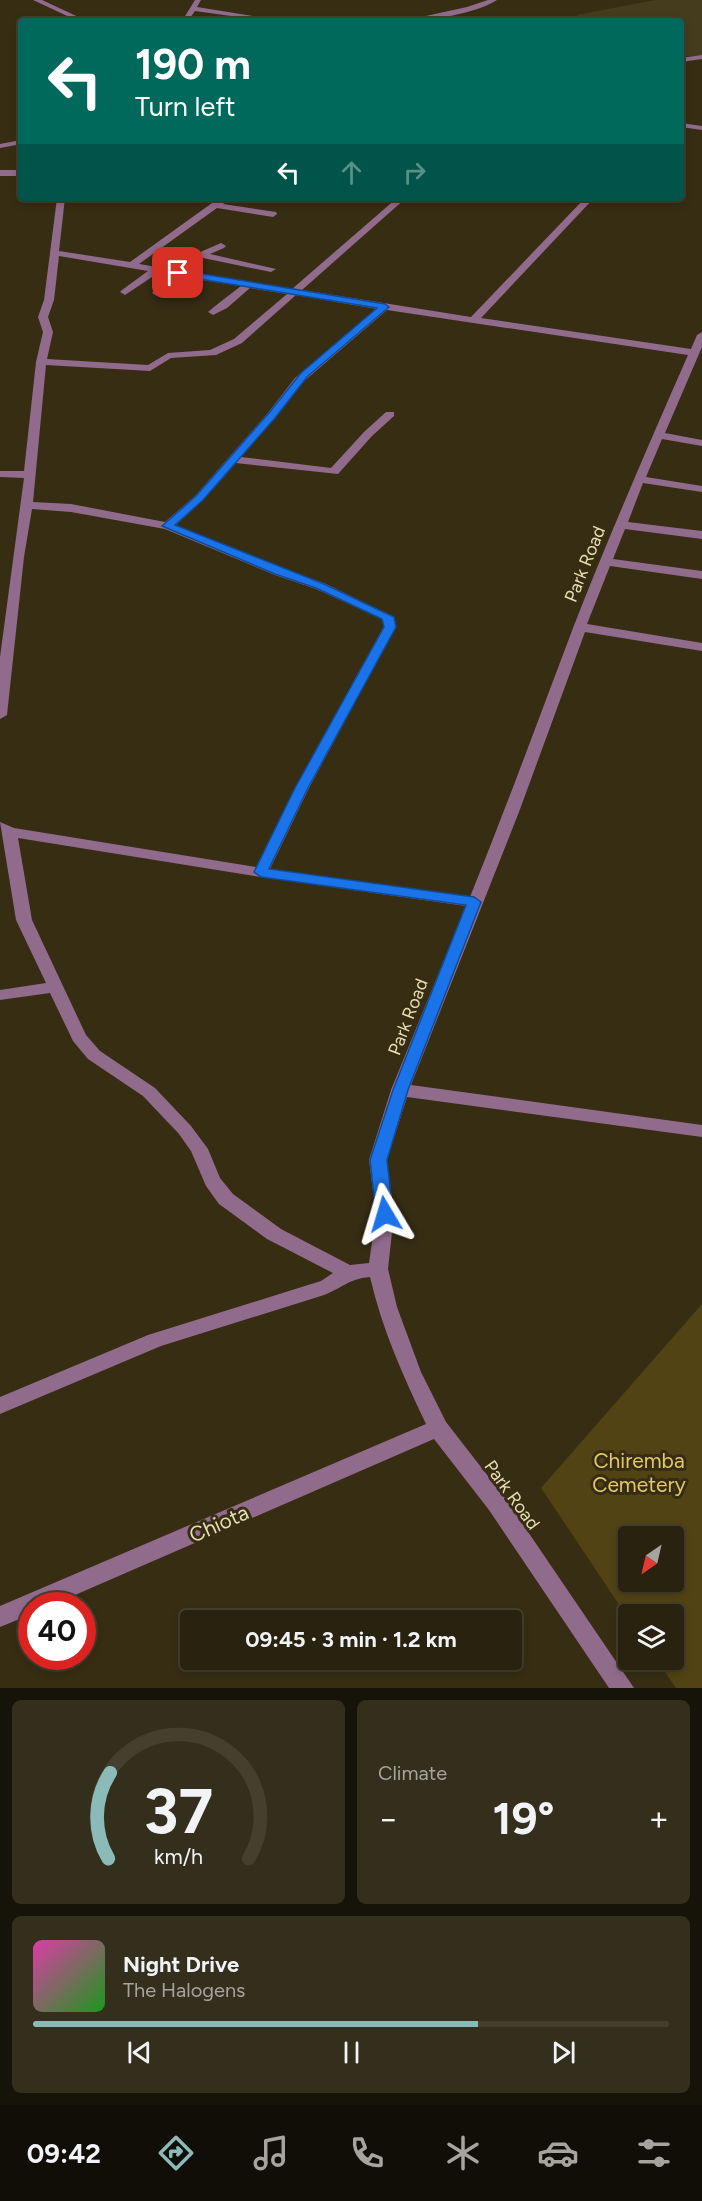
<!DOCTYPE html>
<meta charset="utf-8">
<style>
body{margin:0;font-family:Figtree,sans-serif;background:#342f1c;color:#f1f3f6;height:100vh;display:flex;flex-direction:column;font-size:22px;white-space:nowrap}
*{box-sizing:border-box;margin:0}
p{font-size:20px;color:#a5a49e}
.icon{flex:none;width:33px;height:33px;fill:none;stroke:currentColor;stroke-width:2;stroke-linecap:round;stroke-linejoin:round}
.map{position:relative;height:1688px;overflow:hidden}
.sheet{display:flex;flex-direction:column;gap:12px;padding:12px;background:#161308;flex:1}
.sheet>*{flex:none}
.top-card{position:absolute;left:18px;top:18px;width:666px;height:183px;border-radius:6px;box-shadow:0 3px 9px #0003,0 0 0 2px #443f2e;background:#00695c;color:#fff;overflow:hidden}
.needle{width:39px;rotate:214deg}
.buttons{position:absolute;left:618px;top:1526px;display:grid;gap:12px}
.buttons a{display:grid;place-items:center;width:66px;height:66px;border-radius:6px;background:#28220e;box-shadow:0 3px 9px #0003,0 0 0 2px #443f2e;font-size:30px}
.speed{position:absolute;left:18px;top:1592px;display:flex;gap:12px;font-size:30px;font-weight:700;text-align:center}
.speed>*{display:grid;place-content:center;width:78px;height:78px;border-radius:50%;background:#28220e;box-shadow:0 3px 9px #0003,0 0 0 2px #443f2e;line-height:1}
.speed .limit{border:9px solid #d22;background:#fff;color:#111}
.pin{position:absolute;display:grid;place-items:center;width:51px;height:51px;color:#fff;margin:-26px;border-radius:12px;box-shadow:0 3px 9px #0006}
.me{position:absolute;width:66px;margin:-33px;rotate:353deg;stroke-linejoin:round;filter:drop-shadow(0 0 4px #0008)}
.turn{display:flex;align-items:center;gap:21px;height:126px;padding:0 18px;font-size:27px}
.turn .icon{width:78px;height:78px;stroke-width:2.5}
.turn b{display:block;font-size:42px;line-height:51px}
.lanes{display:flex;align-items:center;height:57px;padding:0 18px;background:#0003;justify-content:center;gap:30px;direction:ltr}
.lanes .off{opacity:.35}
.big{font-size:45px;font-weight:700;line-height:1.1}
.sheet .widget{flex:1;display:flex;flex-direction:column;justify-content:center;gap:9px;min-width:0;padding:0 21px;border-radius:9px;background:#342f1c}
.sheet .dial{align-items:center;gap:0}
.dial svg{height:156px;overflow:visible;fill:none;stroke:#443f2e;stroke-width:7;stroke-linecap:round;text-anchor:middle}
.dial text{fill:#f1f3f6;stroke:none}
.song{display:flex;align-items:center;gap:18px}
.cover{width:72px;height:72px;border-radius:9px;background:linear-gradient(135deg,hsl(320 70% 55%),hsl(120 70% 35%))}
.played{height:6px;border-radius:3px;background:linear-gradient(90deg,#8bbbb9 70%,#443f2e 70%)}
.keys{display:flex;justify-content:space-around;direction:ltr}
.heat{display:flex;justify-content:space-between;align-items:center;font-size:33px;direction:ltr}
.sheet .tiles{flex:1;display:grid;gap:12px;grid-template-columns:1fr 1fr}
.widget:last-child{grid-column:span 2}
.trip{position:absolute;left:180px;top:1610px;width:342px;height:60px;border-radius:6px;background:#28220e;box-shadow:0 3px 9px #0003,0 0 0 2px #443f2e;font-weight:700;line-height:60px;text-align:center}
.tab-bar{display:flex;height:96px;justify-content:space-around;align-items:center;background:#100e06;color:#a5a49e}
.tab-bar .icon{width:42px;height:42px}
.tab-bar .current{color:#8bbbb9}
.tab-bar b{font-size:27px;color:#f1f3f6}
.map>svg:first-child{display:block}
.built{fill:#453b1d}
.green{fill:#514314;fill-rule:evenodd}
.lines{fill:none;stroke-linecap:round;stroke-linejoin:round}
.minor{fill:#916b8c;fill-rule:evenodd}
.route{fill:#1a73e8;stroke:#114b97;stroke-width:1.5}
.labels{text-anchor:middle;stroke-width:6;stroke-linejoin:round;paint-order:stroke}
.street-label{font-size:18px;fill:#e9dcb4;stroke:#362d13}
.near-park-label{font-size:21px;fill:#e5c668;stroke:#362d13}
.near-street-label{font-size:21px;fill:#e9dcb4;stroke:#362d13}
</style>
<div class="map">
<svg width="702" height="1688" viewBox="0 0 702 1688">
<rect width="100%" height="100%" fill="#362d13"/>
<path class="built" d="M 655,0 L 702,0 L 702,56 L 681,56 L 681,21 L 591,21 L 576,15 Z"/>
<path class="green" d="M 702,1304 L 702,1688 L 676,1688 L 656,1659 L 674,1659 L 674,1614 L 628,1614 L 628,1618 L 541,1488 ZM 628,1536 L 674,1536 L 674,1581 L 628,1581 Z"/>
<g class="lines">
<g class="minor">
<path d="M 33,0 L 42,0 L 87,21 L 78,21 Z"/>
<path d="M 195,0 L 201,0 L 197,7 L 284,21 L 267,21 L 195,11 L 188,21 L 182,21 Z"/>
<path d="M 488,0 L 497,0 C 475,14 429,21 403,21 L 467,7 Z"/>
<path d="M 702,55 L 702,59 L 681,62 L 681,58 Z"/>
<path d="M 681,123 L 702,126 L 702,130 L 681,127 Z"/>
<path d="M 21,140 L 21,144 L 0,148 L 0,144 Z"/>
<rect x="0" y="170" width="21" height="6"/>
<path d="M 57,198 L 65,198 L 59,251 L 130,262 L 219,198 L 229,198 L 223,204 L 276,212 L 277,214 L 273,217 L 217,208 L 139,264 L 176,270 L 198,253 L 221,243 L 226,246 L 224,248 L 210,254 L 276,269 L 271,272 L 203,258 L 186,271 L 292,289 L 397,198 L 406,198 L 302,290 L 471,317 L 585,198 L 594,198 L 481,318 L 691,349 L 697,335 L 702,332 L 702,347 L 665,433 L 702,440 L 702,446 L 662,439 L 646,477 L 702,486 L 702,492 L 643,483 L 628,522 L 702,531 L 702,539 L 625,529 L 613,559 L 702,571 L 702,579 L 610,566 L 587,624 L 702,643 L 702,651 L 585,632 L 519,812 L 411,1085 L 702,1125 L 702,1137 L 407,1097 L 387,1160 L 394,1214 L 388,1269 L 397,1307 L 421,1372 L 446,1422 L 505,1498 L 634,1688 L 609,1688 L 489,1510 L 434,1439 L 52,1605 L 32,1605 L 32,1614 L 0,1627 L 0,1606 L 426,1424 C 403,1376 382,1329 370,1277 C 347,1279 342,1289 321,1296 L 161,1346 L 0,1414 L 0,1397 L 148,1335 L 308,1285 L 321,1281 L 333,1273 L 267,1239 L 219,1204 L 206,1186 L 191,1151 L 179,1134 L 143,1096 L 88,1059 L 73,1041 L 50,993 L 0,1000 L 0,990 L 46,983 L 16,920 L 0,822 L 14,828 L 256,867 L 295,788 L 384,626 L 382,619 L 316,589 L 275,575 L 165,529 L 71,512 L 32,509 L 24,557 L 7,715 L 0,719 L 0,657 L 24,478 L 0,477 L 0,471 L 24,471 L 36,362 L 43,332 L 38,317 L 44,300 ZM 59,256 L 148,271 L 122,290 L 120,292 L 125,295 L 158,273 L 173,275 L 154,291 L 152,293 L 157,296 L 183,277 L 241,286 C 230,295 218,303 208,312 L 213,315 L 227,308 L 250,288 L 287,294 L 234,339 L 210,350 L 168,353 L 148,365 L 47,359 L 53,332 L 48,317 L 54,300 ZM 296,295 L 377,309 L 295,378 L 267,414 L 195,496 L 165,522 L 71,504 L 33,502 L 46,365 L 150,371 L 171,358 L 216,355 L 242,343 ZM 387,310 L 688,355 C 648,446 609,536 573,628 C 539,718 506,808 470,897 L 270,869 L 309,788 L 396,626 L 394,617 L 324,583 L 283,569 L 176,525 L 203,500 L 236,463 L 338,474 L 372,436 L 394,416 L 394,412 L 386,412 L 364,432 L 331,468 L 241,457 L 303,382 ZM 18,838 L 261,877 L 466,906 L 391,1090 L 369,1160 L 376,1214 L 369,1263 L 350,1265 L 281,1229 L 233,1194 L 220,1178 L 208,1149 L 191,1126 L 155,1088 L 100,1051 L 86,1035 L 32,920 Z"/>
</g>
</g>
<path class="route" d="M 178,270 L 385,304 L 389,307 L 307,377 L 275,418 L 203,500 L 175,525 L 324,584 L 394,617 L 396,627 L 308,788 L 269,869 L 474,897 L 481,902 L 408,1090 L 387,1160 L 393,1214 L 391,1219 L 385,1221 L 379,1219 L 376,1214 L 370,1160 L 393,1090 L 466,905 L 261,877 L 254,872 L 295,788 L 384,627 L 382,619 L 316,588 L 275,574 L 162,526 L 196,496 L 268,414 L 301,373 L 377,308 L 175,275 L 174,273 Z"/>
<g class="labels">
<g class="street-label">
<text transform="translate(585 564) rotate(-68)" y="6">Park Road</text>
<text transform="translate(408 1017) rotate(-69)" y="6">Park Road</text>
<text transform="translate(512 1495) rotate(54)" y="6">Park Road</text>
</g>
<g class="near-park-label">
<text x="639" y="1468">Chiremba<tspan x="639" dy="24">Cemetery</tspan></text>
</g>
<g class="near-street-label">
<text transform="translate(219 1524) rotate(-24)" y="7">Chiota</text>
</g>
</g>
</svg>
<div class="buttons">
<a><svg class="needle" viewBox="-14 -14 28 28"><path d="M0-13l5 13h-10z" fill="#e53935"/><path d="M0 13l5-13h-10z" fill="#a5a49e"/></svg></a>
<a><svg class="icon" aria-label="layers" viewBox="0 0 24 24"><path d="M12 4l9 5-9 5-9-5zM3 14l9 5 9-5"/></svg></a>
</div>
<div class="speed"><div class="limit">40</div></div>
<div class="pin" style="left:178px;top:273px;background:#d93025"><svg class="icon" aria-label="arrive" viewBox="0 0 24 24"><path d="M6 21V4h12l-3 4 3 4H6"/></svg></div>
<svg class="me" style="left:385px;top:1214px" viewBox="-20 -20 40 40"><path d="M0-17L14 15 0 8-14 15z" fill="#1a73e8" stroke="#fff" stroke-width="4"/></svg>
<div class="trip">09:45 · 3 min · 1.2 km</div>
<div class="top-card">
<div class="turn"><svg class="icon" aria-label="left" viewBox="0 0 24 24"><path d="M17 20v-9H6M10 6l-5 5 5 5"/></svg><div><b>190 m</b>Turn left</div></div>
<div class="lanes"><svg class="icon" aria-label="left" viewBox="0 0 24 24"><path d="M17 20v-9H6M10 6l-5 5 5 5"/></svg><svg class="icon off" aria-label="ahead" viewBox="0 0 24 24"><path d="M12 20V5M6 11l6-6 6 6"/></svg><svg class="icon off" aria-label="right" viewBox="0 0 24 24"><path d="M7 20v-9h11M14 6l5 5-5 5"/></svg></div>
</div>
</div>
<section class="sheet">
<div class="tiles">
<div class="widget dial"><svg viewBox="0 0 100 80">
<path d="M14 69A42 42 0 1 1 86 69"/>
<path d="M14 69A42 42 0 0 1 15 25" stroke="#8bbbb9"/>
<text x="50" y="56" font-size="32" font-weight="700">37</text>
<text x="50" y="72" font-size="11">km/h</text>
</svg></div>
<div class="widget"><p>Climate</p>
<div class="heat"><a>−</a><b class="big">19°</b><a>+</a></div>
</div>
<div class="widget">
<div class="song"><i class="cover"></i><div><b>Night Drive</b><p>The Halogens</p></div></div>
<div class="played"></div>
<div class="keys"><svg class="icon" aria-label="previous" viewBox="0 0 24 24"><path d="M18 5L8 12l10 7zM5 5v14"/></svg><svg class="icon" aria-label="pause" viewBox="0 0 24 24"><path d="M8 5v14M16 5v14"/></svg><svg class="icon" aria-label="next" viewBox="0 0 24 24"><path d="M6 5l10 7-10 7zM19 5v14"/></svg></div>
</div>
</div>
</section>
<nav class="tab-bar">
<b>09:42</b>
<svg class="icon current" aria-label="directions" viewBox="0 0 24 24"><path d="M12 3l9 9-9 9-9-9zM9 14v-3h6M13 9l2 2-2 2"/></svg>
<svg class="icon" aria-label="music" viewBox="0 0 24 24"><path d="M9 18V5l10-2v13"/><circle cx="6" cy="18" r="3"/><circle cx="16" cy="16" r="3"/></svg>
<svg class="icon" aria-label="phone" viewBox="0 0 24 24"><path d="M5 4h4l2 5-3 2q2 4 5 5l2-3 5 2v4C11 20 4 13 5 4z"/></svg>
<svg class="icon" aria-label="climate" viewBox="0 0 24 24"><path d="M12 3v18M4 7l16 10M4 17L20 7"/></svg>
<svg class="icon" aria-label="car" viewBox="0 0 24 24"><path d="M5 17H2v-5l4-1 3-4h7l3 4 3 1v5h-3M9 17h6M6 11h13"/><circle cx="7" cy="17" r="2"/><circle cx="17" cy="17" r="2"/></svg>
<svg class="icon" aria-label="filters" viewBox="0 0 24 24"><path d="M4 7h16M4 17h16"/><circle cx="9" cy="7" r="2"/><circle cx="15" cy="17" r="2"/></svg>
</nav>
